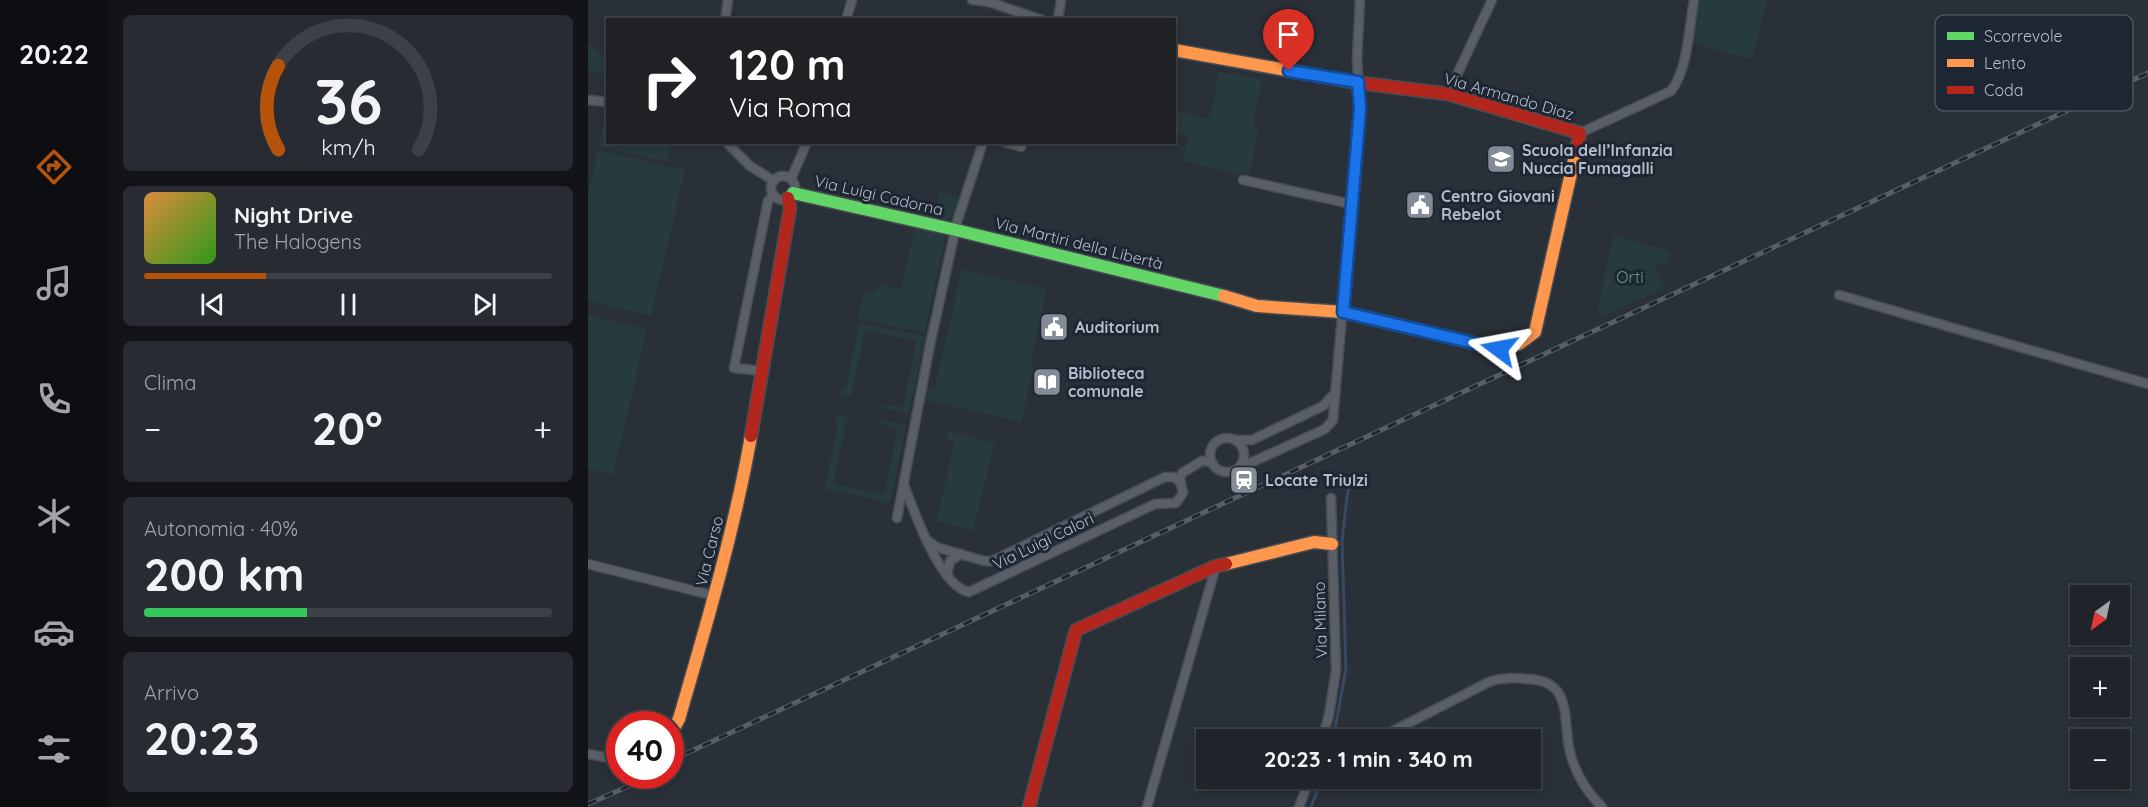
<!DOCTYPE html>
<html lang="it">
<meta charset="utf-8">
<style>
body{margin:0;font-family:Quicksand,sans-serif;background:#282c32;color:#f1f3f6;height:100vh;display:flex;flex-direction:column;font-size:22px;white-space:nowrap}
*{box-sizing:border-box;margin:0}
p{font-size:20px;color:#a2a4a8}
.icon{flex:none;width:33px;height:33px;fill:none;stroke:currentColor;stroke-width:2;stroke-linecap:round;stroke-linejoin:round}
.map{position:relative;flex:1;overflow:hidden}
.drawer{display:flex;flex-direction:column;gap:15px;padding:15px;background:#121417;width:480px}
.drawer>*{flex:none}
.guide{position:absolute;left:18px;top:18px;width:570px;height:126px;border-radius:0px;box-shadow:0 3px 9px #0003,0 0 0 2px #3d4147;background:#202124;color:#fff;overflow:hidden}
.needle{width:39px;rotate:213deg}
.buttons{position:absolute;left:1482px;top:585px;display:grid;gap:12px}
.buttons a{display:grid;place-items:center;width:60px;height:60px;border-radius:0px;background:#20242a;box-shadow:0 3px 9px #0003,0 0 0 2px #3d4147;font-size:30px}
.speed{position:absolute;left:18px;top:711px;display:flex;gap:12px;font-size:30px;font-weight:700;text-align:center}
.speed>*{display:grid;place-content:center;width:78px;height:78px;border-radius:50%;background:#20242a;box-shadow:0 3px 9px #0003,0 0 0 2px #3d4147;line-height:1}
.speed .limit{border:9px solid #d22;background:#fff;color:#111}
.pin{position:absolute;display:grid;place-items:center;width:51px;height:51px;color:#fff;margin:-62px -26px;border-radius:50% 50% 50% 0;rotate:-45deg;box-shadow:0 0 6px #0007}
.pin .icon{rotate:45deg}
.me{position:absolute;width:66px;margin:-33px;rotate:283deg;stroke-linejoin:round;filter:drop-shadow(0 0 4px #0008)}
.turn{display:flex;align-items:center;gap:21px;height:126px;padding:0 24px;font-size:27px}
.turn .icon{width:78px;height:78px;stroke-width:2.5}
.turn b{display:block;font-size:42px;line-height:51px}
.big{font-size:45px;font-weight:700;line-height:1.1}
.drawer .card{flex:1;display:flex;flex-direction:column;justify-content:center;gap:9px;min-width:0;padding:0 21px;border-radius:9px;background:#282c32}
.drawer .dial{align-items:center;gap:0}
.dial svg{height:156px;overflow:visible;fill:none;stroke:#3d4147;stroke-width:7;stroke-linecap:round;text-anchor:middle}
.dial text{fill:#f1f3f6;stroke:none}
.song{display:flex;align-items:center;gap:18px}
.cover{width:72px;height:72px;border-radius:9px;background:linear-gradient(135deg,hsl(30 70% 55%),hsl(110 70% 35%))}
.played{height:6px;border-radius:3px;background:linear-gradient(90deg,#b45309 30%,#3d4147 30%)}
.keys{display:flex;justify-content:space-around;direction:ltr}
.heat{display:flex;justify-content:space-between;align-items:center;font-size:33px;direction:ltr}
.charge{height:9px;border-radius:4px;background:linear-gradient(90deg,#34c759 40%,#3d4147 0)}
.trip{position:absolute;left:608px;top:729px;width:345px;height:60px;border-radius:0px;background:#20242a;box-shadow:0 3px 9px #0003,0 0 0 2px #3d4147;font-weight:700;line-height:60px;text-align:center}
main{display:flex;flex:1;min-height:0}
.menu{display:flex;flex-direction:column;width:108px;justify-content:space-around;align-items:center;background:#0d0e11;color:#a2a4a8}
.menu .icon{width:42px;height:42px}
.menu .current{color:#b45309}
.menu b{font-size:27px;color:#f1f3f6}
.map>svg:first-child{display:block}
.green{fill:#273a3e}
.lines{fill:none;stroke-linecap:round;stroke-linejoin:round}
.stream{stroke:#384963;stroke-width:3}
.street-casing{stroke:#484c53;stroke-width:11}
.fast-casing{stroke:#484c53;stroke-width:15}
.slow-casing{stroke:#484c53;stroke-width:15}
.jam-casing{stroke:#484c53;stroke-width:15}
.street{stroke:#5a5e66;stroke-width:8}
.fast{stroke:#63d668;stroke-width:12}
.slow{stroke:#ff974d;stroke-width:12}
.jam{stroke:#b3261e;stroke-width:12}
.rail-casing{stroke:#595d64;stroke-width:5}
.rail{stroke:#1d2633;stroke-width:3;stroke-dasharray:9;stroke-linecap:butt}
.route-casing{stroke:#114b97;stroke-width:15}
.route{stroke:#1a73e8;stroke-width:10}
.labels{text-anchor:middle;stroke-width:6;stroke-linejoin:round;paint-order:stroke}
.street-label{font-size:16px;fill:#b4bcc9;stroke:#1d2633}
.poi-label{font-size:16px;font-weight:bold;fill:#b4bcc9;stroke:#1d2633;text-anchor:start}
.park-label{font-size:16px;fill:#6b9a76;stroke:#1d2633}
.key{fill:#1d2633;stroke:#4a5360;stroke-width:1.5}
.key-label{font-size:16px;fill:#b4bcc9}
</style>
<main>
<nav class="menu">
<b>20:22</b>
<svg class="icon current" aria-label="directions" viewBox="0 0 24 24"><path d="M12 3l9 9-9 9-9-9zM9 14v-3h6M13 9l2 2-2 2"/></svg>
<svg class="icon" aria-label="music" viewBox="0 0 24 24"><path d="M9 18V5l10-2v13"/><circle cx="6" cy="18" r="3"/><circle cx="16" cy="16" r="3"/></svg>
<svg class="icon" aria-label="phone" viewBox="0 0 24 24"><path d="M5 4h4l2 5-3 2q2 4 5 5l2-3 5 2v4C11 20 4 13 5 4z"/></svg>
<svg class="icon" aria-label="climate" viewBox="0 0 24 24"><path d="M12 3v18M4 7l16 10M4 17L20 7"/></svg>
<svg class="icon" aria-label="car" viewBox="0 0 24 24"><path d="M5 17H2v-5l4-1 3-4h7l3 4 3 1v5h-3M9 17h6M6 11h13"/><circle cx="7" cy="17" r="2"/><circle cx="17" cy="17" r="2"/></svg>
<svg class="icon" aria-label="filters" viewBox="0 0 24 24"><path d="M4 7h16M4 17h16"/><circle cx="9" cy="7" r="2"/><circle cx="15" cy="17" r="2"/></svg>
</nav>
<section class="drawer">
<div class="card dial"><svg viewBox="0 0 100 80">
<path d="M14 69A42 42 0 1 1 86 69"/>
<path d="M14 69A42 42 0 0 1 14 26" stroke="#b45309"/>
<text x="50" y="56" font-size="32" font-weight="700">36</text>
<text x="50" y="72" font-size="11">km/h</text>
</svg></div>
<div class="card">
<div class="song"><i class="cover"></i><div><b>Night Drive</b><p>The Halogens</p></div></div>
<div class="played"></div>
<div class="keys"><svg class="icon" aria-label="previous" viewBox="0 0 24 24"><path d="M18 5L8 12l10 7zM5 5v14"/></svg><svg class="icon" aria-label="pause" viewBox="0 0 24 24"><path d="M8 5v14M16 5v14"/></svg><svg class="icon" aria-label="next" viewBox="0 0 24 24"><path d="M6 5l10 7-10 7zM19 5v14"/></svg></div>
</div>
<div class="card"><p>Clima</p>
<div class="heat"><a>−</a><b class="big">20°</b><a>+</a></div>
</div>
<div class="card"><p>Autonomia · 40%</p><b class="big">200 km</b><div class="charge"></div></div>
<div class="card"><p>Arrivo</p><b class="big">20:23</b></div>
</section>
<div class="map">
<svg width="1560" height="807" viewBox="0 0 1560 807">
<rect width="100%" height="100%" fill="#2a3038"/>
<g class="green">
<path d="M 1111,0 L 1179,0 L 1164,59 L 1103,43 Z"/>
<path d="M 0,43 L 19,57 L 19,75 L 0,70 Z"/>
<path d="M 631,72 L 674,79 L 665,127 L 671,129 L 661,176 L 595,161 L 601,135 L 587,131 L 587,110 L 622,119 Z"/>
<path d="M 18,112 L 19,113 L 20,142 L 84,143 L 79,162 L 10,146 Z"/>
<path d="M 10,150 L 97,170 L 63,316 L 0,301 L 0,194 Z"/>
<path d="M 352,192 L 372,198 L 366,217 L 356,221 L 344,218 Z"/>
<path d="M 327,227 L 352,232 L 357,236 L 337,333 L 269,319 L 276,292 L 285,293 L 292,284 L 313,289 Z"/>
<path d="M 1026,235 L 1082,251 L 1079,261 L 1067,268 L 1077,288 L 1016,316 L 1009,310 Z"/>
<path d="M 374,269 L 459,289 L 442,363 L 446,365 L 433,422 L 337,400 L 339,390 L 347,387 Z"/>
<path d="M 0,315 L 59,329 L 25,475 L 0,469 Z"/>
<path d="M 271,323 L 337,336 L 321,413 L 294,408 L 295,404 L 315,407 L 328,341 L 277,331 L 263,397 L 253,395 L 255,387 L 258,387 Z"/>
<path d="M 249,416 L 259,418 L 245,484 L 296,494 L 310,428 L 290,424 L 291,420 L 318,425 L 302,503 L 237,489 L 250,425 L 248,424 Z"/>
<path d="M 360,431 L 407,443 L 385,531 L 348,521 L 367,442 L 358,439 Z"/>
</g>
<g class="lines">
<g class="stream">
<path d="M 745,740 L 758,669 L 754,541 L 759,497 L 764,473"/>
<path d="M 723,807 L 734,778"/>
</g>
<g class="street-casing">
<g id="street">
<path d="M 384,0 L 401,2 L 454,20"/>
<path d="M 137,20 L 140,0"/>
<path d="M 258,20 L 264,0"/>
<path d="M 470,20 L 473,0"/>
<path d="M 860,94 L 904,0"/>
<path d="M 0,100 L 20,102"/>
<path d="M 992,133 L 1083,91 C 1100,70 1101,27 1106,0"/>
<path d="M 138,142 L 162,166 L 186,181"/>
<path d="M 416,142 L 433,147 L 435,142"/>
<circle cx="195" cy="188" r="12"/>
<path d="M 203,179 L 219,142"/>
<path d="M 655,180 L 763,204"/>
<path d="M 1251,295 L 1560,384"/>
<path d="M 175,371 L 146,368 L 180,201 L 186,195"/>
<circle cx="639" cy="455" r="17"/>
<path d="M 648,440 L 664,440 L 735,406 L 747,393"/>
<path d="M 649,469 L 737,429 L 745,420 L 772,108 L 769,59 L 772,0"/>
<path d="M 316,485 C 326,511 352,587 381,592 L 567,504 L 588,503 L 595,493 L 592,479 L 594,473 L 614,461 L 624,462"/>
<path d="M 309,518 L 342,345 L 369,222 L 395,142"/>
<path d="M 340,541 L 348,547 L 396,561 L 404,561 L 577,477 L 586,477 L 593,483"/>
<path d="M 0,564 L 127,596"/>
<path d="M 359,575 L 362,561 L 373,554"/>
<path d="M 734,740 L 741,715 L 748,670 L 743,498"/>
<path d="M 787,740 L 903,681 C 916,677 927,678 940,679 C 986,681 974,720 982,752 C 987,773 999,792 1014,807"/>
<path d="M 0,754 L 32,760"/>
<path d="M 559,807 L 628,566"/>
<path d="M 711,807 L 722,778"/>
</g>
</g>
<g class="fast-casing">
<path id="fast" d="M 205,193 L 368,230 L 636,296"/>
</g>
<g class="slow-casing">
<g id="slow">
<path d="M 586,50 L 765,82"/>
<path d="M 636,296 L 669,306 L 755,312 L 911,349 L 931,344 L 947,332 L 988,151"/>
<path d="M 638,564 L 726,542 L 744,544"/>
<path d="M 82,735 L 91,719 C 118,626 146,532 163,436"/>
</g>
</g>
<g class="jam-casing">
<g id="jam">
<path d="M 765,82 L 860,94 L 992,133 L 988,151"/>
<path d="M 163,436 L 202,208 L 200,198"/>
<path d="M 441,807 L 488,630 L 628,566 L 638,564"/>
</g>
</g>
<use href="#street" class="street"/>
<use href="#fast" class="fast"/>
<use href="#slow" class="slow"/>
<use href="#jam" class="jam"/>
<g class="rail-casing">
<g id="rail">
<path d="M 82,761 L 1560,73"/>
<path d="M 0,804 L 64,776"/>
</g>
</g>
<use href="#rail" class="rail"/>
</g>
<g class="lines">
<g class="route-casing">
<path id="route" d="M 701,71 L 770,82 L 772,108 L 755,312 L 911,349"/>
</g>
<use href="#route" class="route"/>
</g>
<defs>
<g id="school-square" transform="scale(1.5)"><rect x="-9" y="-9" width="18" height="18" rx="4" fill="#848b96" stroke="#1d2633"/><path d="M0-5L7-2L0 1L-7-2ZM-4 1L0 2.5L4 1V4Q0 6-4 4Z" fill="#fff"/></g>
<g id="civic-square" transform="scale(1.5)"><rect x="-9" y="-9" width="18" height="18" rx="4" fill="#848b96" stroke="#1d2633"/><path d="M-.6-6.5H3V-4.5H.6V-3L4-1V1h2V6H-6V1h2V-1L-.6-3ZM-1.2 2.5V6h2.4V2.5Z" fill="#fff"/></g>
<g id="library-square" transform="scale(1.5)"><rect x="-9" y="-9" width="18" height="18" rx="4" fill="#848b96" stroke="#1d2633"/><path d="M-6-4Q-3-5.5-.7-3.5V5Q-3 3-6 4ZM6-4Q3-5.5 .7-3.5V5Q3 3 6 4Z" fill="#fff"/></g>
<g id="station-square" transform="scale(1.5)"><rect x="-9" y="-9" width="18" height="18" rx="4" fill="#848b96" stroke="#1d2633"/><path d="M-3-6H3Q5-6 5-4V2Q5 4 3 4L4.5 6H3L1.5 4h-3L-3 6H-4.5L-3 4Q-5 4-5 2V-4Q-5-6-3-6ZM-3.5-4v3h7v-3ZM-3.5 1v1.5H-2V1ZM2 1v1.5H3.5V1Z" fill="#fff"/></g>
</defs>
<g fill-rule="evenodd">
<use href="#school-square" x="913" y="159"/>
<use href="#civic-square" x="832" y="205"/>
<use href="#civic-square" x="466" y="327"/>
<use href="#library-square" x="459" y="382"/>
<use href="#station-square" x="656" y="480"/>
</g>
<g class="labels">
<g class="street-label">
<text transform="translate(921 96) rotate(16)" y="6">Via Armando Diaz</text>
<text transform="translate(291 195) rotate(13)" y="6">Via Luigi Cadorna</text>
<text transform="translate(491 243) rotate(14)" y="6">Via Martiri della Libertà</text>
<text transform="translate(455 541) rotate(-26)" y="6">Via Luigi Calori</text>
<text transform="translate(121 551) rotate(-76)" y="6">Via Carso</text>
<text transform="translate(732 620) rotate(-92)" y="6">Via Milano</text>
</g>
<g class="poi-label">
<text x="934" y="156">Scuola dell’Infanzia<tspan x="934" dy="18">Nuccia Fumagalli</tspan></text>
<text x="853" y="202">Centro Giovani<tspan x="853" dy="18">Rebelot</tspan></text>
<text x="487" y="333">Auditorium</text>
<text x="480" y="379">Biblioteca<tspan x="480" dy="18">comunale</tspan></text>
<text x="677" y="486">Locate Triulzi</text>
</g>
<g class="park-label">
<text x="1042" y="283">Orti</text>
</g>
</g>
<rect x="1347" y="15" width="198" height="96" rx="9" class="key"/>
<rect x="1359" y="32" width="27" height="8" fill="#63d668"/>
<rect x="1359" y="59" width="27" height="8" fill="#ff974d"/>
<rect x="1359" y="86" width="27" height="8" fill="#b3261e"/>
<g class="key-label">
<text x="1396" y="42">Scorrevole</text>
<text x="1396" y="69">Lento</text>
<text x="1396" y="96">Coda</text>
</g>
</svg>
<div class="buttons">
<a><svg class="needle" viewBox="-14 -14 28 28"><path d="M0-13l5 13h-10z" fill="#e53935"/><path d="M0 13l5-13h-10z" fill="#a2a4a8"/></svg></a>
<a>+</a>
<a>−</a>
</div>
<div class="speed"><div class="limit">40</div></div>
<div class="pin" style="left:701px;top:71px;background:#d93025"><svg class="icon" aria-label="arrive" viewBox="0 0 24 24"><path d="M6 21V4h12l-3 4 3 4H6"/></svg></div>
<svg class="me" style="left:911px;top:349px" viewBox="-20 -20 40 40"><path d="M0-17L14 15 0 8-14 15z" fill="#1a73e8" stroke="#fff" stroke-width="4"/></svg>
<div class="trip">20:23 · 1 min · 340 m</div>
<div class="guide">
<div class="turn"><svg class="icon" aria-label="right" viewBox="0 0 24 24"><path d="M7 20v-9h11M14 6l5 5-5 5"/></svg><div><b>120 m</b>Via Roma</div></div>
</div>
</div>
</main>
